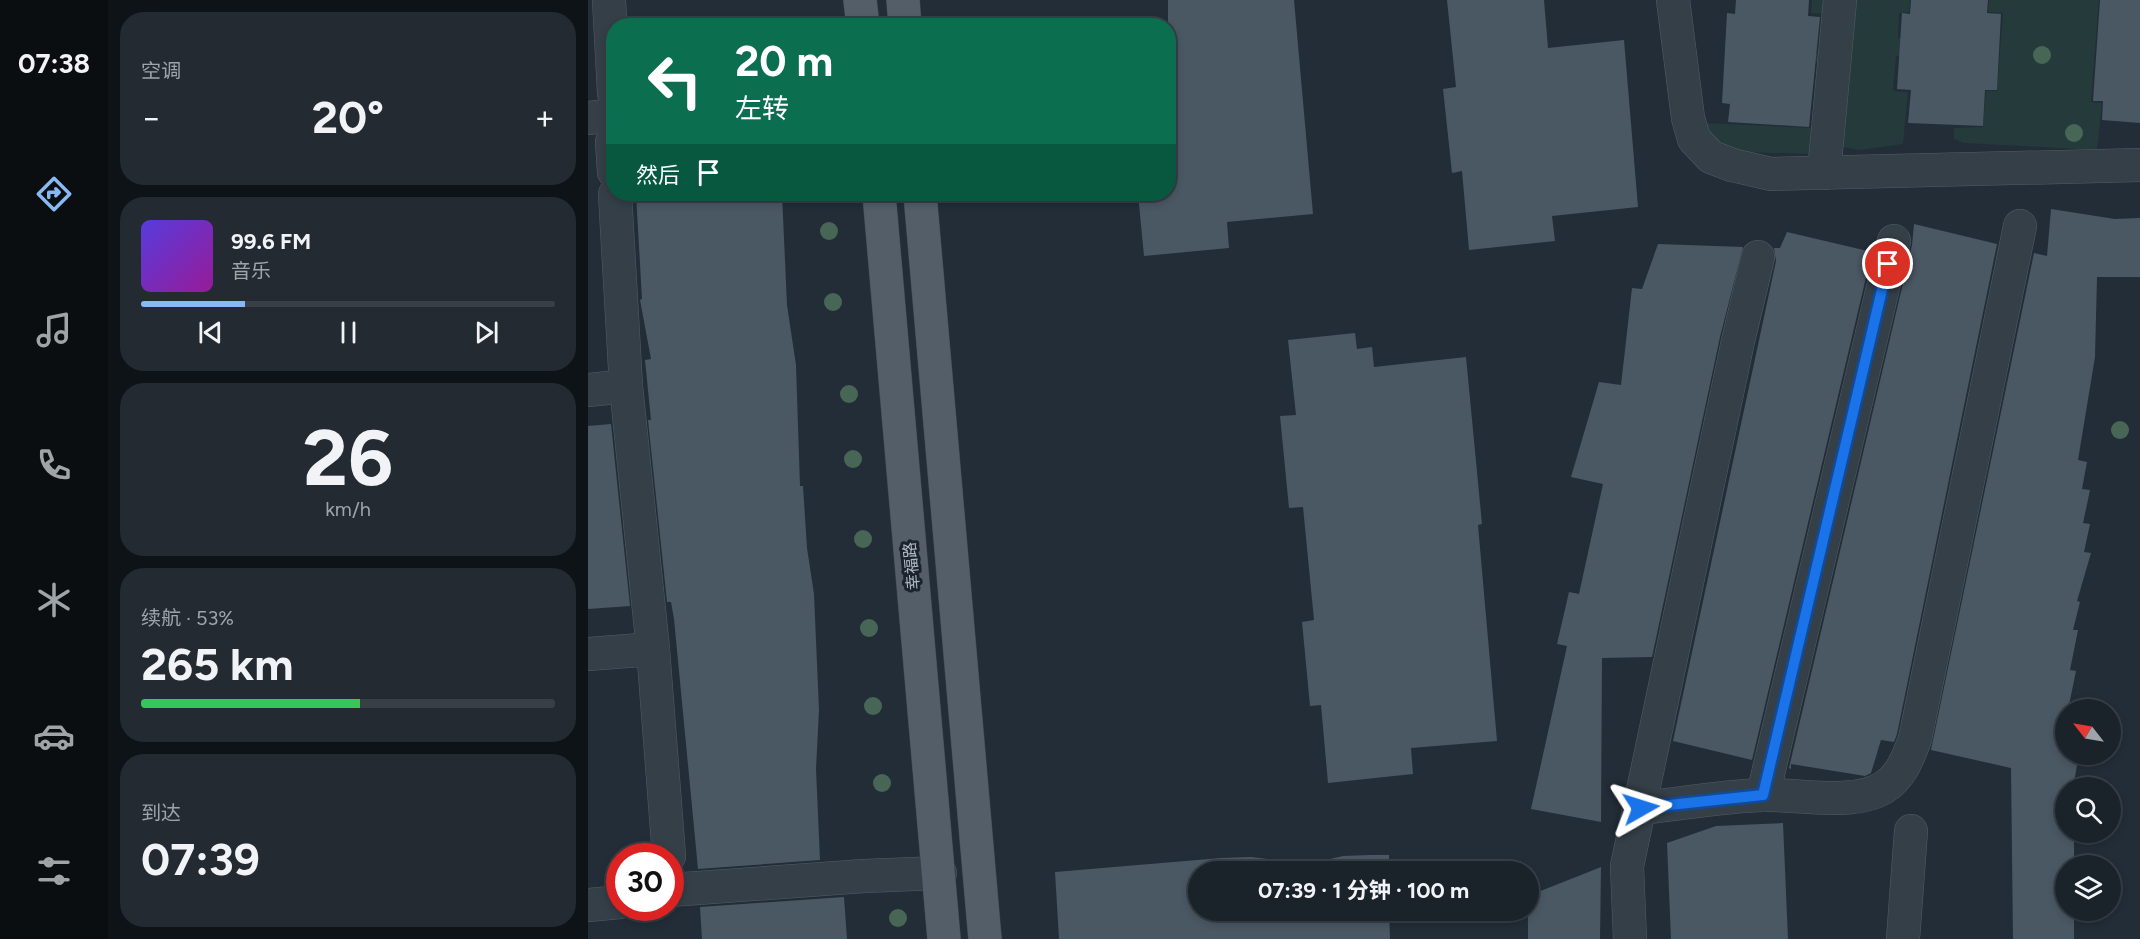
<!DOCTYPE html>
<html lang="zh">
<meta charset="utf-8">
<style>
body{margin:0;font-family:Figtree,"Noto Sans SC",sans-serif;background:#232a32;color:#f1f3f6;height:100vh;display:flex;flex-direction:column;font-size:22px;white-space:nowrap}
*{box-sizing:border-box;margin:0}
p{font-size:20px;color:#9fa4a8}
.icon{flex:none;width:33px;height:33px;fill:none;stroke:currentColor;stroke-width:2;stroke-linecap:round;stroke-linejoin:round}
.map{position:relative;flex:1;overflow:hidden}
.sheet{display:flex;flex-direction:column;gap:12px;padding:12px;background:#0e1317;width:480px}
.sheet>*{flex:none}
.guide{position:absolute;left:18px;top:18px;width:570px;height:183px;border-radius:24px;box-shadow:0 3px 9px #0003,0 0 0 2px #383f47;background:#0b6e4f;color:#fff;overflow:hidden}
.needle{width:39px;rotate:301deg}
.buttons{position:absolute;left:1467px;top:699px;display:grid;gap:12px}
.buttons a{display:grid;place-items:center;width:66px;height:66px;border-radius:50%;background:#1a222a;box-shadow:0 3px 9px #0003,0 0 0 2px #383f47;font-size:30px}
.speed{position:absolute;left:18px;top:843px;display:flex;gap:12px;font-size:30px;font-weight:700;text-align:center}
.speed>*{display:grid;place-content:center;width:78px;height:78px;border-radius:50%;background:#1a222a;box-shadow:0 3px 9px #0003,0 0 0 2px #383f47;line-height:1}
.speed .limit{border:9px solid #d22;background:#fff;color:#111}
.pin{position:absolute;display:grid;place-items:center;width:51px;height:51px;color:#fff;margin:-26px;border:3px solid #fff;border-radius:50%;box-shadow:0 2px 6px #0007}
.me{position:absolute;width:66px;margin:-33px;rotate:84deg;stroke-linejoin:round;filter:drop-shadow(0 0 4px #0008)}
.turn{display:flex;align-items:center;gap:21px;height:126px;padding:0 30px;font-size:27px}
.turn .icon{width:78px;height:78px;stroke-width:2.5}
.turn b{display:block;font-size:42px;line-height:51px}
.then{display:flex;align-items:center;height:57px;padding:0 30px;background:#0003;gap:12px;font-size:22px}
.big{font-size:45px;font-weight:700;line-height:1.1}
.sheet .widget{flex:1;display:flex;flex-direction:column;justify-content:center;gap:9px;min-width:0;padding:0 21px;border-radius:24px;background:#232a32}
.sheet .dial{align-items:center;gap:0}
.dial b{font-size:78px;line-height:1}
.song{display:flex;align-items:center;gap:18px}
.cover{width:72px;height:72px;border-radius:9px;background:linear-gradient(135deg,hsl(250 70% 55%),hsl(300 70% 35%))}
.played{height:6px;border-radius:3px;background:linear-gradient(90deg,#87b9f3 25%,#383f47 25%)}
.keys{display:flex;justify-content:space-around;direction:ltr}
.heat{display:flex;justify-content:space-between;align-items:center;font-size:33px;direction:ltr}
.charge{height:9px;border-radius:4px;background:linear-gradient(90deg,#34c759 53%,#383f47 0)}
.trip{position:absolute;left:600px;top:861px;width:351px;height:60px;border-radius:30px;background:#1a222a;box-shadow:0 3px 9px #0003,0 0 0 2px #383f47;font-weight:700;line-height:60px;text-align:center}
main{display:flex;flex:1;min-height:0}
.menu{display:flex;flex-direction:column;width:108px;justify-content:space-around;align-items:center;background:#0a0e11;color:#9fa4a8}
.menu .icon{width:42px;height:42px}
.menu .selected{color:#87b9f3}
.menu b{font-size:27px;color:#f1f3f6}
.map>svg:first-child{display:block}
.green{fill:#253a3a}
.building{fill:#4a5864}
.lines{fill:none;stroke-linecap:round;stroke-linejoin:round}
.minor-casing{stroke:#535d66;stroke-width:34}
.major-casing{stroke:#3f4852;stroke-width:34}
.minor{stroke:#353f48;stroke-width:33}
.major{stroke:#535e68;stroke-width:33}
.tree{fill:#486656}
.route-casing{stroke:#114b97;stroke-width:15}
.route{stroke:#1a73e8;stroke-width:10}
.labels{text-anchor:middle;stroke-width:6;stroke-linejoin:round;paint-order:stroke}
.street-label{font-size:16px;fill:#b0bac5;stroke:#1b242d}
</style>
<main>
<nav class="menu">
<b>07:38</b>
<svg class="icon selected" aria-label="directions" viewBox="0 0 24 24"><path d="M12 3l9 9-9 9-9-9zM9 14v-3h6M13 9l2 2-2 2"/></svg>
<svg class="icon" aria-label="music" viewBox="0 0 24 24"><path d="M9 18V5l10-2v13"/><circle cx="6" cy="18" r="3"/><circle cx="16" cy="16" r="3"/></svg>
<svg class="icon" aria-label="phone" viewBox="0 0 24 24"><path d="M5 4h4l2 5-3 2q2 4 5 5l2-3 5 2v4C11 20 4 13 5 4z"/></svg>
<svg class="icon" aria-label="climate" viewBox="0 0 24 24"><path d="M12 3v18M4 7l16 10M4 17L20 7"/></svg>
<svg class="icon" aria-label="car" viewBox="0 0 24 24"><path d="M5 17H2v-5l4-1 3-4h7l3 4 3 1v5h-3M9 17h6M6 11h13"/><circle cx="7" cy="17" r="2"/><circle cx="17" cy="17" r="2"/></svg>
<svg class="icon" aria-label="filters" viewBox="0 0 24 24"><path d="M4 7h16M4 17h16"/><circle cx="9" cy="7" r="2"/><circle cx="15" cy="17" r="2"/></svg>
</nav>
<section class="sheet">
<div class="widget"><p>空调</p>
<div class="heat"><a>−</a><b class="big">20°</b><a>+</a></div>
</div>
<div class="widget">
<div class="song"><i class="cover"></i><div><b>99.6 FM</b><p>音乐</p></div></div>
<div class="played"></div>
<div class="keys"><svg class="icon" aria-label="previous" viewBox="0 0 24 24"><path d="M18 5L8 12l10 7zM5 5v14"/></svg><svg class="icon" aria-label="pause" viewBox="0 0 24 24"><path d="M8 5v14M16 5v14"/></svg><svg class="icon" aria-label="next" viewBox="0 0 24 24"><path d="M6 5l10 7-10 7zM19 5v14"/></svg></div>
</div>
<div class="widget dial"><b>26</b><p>km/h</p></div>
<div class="widget"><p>续航 · 53%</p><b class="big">265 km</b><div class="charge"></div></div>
<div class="widget"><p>到达</p><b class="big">07:39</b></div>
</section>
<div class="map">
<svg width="1552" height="939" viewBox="0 0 1552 939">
<rect width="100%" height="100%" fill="#222d38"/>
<g class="green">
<path d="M 1224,0 L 1249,0 L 1223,154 L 1150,152 L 1125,145 L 1117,123 L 1225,128 L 1235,62 L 1224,61 L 1224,53 L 1232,53 L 1234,14 L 1223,13 Z"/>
<path d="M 1256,0 L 1322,0 L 1321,12 L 1311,13 L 1310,38 L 1320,39 L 1319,56 L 1308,56 L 1305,91 L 1320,92 L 1315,144 L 1271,150 L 1250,146 Z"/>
<path d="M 1401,0 L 1511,0 L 1503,102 L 1514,103 L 1509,150 L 1376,143 L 1366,139 L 1366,128 L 1395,127 L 1398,91 L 1409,91 L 1415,13 L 1400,12 Z"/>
</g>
<g class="building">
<path d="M 580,0 L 706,0 L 725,214 L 639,222 L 641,248 L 556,256 L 550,194 L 580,194 Z"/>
<path d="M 859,0 L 956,0 L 960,48 L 1036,40 L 1050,207 L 964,216 L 967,241 L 881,250 L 874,171 L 864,173 L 855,89 L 868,87 Z"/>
<path d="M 1148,0 L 1221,0 L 1220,16 L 1232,17 L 1221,127 L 1140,122 L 1142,104 L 1134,103 L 1139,13 L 1147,14 Z"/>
<path d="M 1323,0 L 1400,0 L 1399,13 L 1413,14 L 1409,90 L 1397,90 L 1395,126 L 1320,123 L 1323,90 L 1309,89 L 1314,13 L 1322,14 Z"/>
<path d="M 1512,0 L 1552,0 L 1552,123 L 1514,120 L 1515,101 L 1505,101 Z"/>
<path d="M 48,194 L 194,194 L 199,305 L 208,365 L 212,486 L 215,486 L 219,548 L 226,594 L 231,710 L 228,769 L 232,860 L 110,869 L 86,619 L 83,602 L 79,602 L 60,420 L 63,420 L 57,360 L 63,359 L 52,300 L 54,299 Z"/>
<path d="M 1463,209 L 1527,219 L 1552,218 L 1552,277 L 1509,277 L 1507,357 L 1490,460 L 1499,462 L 1494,489 L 1502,490 L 1495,523 L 1502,524 L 1496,552 L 1503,553 L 1489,601 L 1492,602 L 1485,630 L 1490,630 L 1482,670 L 1488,671 L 1481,705 L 1495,708 L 1478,710 L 1478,754 L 1491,754 L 1485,788 L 1478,788 L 1476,832 L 1486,832 L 1486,866 L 1478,866 L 1478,910 L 1486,910 L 1486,939 L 1425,939 L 1423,768 L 1343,750 L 1446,253 L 1459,256 Z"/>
<path d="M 1326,224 L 1409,244 L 1309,734 L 1306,742 L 1293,740 L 1283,773 L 1277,776 L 1203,764 L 1203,769 L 1201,768 L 1324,245 Z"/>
<path d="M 1199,232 L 1284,252 L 1164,760 L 1085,741 L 1188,261 L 1186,248 L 1192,248 Z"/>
<path d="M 1070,244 L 1155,247 L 1132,337 L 1064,657 L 1014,658 L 1013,822 L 943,809 L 979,646 L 969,644 L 981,592 L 991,594 L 1015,484 L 983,477 L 1011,382 L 1033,385 L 1044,288 L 1054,289 Z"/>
<path d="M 767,333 L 769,349 L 784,347 L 786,367 L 878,357 L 894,524 L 890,525 L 909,741 L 823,748 L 825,774 L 740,783 L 733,705 L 722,706 L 714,622 L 726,620 L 715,507 L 701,508 L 692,416 L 708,415 L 700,340 Z"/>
<path d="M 23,424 L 42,606 L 0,609 L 0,426 Z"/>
<path d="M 1195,823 L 1200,939 L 1083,939 L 1079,843 L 1128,826 Z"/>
<path d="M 783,855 L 801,855 L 801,872 L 610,872 L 610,910 L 801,910 L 802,939 L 471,939 L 467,872 L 633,858 L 663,857 L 720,864 L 755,856 Z"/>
<path d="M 1013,867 L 1012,939 L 940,939 L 940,896 Z"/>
<path d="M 256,897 L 259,939 L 114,939 L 112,907 Z"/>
</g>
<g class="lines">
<g class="minor-casing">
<g id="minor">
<path d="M 21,0 L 26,93"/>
<path d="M 1085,0 L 1100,118 L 1106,139 L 1123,157 L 1144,165 L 1183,174 L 1552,165"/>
<path d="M 0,118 L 26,115"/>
<path d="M 24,142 L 26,172"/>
<path d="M 1236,173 L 1252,0"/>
<path d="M 27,194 L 38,386 L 65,649 L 81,856"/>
<path d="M 0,390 L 38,386"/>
<path d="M 0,654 L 65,649"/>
<path d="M 1175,795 L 1306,241"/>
<path d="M 1053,808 C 1093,804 1135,796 1176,795 C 1210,794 1265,806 1295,788 C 1313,777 1320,758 1327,739 L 1432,226"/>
<path d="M 82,890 L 276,876 L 352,873"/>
<path d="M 0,905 L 32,902"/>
<path d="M 1042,939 L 1039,866 L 1150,341 L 1170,257"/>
<path d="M 1315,939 L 1323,831"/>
</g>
</g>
<g class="major-casing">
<g id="major">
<path d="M 272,0 L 275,26"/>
<path d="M 315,0 L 317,26"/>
<path d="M 291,194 L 356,939"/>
<path d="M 332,194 L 397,939"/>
</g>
</g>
<use href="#minor" class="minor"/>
<use href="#major" class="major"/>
</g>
<g class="tree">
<circle cx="1454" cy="55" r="9"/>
<circle cx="1486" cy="133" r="9"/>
<circle cx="241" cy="231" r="9"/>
<circle cx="245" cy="302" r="9"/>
<circle cx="261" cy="394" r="9"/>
<circle cx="1532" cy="430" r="9"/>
<circle cx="265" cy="459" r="9"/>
<circle cx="275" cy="539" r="9"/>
<circle cx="281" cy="628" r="9"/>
<circle cx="285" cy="706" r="9"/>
<circle cx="294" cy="783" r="9"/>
<circle cx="310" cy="918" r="9"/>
</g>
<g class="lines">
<g class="route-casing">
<path id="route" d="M 1053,808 L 1175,795 L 1300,264"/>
</g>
<use href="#route" class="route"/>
</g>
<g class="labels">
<g class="street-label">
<text transform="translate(323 566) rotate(-95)" y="6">幸福路</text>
</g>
</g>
</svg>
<div class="buttons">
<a><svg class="needle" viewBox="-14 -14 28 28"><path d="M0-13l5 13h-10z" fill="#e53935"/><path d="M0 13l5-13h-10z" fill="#9fa4a8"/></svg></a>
<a><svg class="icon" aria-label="search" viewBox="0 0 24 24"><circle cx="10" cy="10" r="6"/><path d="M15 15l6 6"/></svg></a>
<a><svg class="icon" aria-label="layers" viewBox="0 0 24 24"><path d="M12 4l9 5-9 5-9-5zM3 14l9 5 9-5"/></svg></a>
</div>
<div class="speed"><div class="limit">30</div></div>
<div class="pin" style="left:1300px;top:264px;background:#d93025"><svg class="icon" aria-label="arrive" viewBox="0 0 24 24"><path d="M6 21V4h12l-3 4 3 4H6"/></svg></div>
<svg class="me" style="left:1053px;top:808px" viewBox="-20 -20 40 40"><path d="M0-17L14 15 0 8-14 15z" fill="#1a73e8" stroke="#fff" stroke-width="4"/></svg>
<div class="trip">07:39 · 1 分钟 · 100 m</div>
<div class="guide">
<div class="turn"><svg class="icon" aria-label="left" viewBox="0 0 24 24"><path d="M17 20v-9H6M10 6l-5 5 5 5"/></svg><div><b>20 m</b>左转</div></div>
<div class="then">然后<svg class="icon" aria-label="arrive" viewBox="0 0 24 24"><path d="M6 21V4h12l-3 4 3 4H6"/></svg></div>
</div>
</div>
</main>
